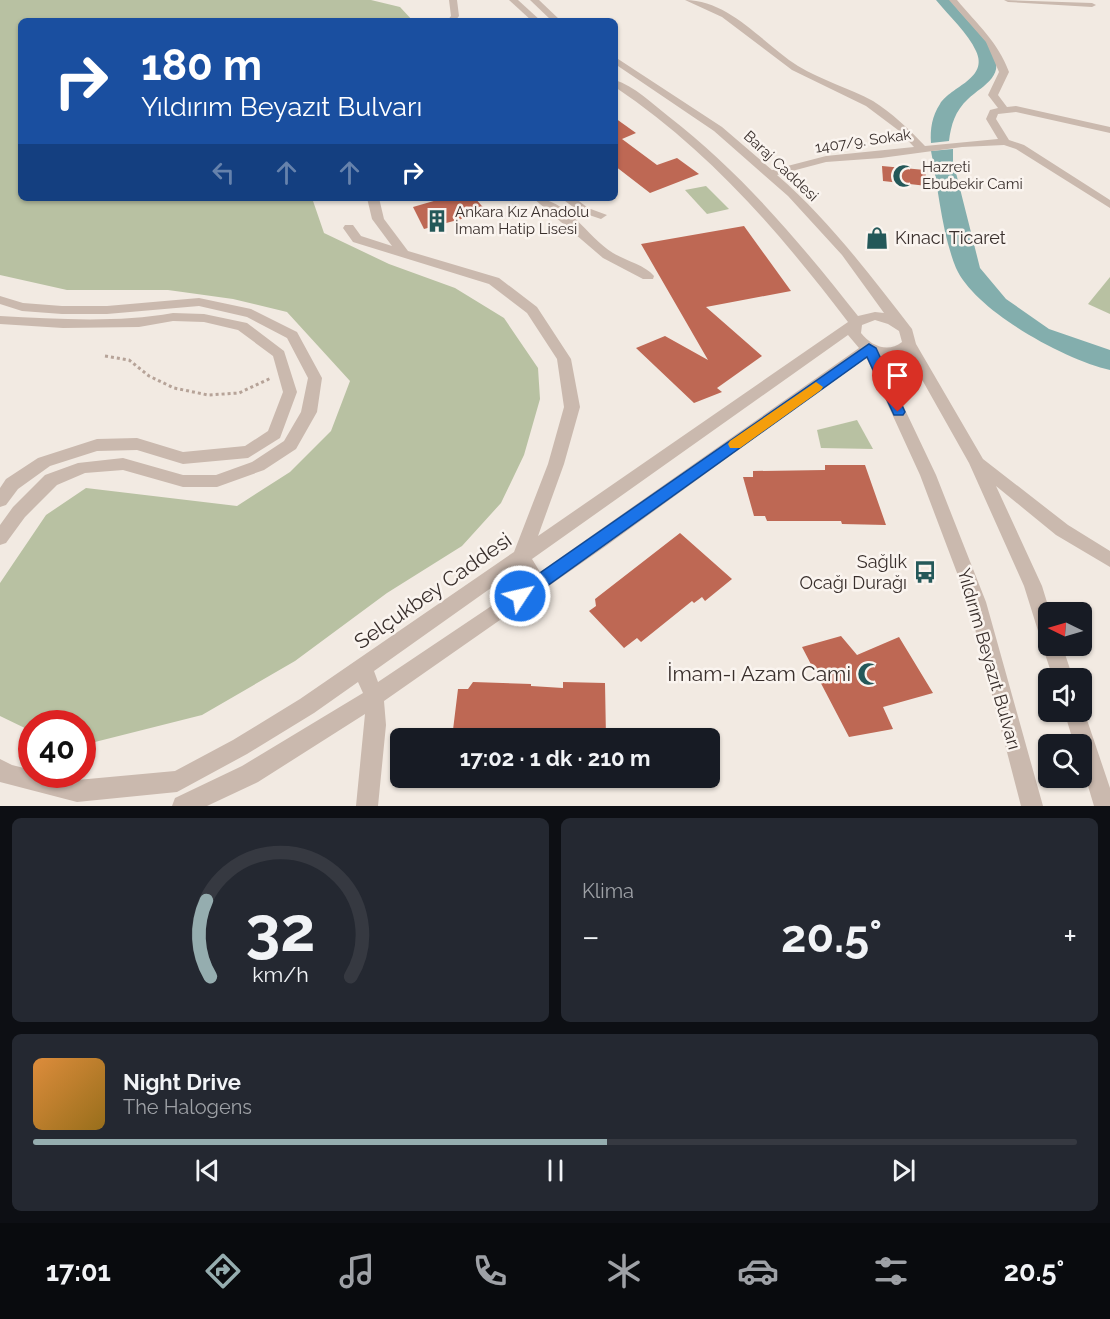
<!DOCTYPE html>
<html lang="tr">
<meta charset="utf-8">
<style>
body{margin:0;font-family:Raleway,sans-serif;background:#242831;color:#f1f3f6;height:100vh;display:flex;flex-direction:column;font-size:22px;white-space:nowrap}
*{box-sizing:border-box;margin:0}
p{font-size:20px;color:#9ea1a6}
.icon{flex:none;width:33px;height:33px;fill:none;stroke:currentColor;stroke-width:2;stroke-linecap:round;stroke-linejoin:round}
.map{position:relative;height:806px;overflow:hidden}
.drawer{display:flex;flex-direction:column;gap:12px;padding:12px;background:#0d0f14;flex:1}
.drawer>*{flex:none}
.top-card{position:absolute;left:18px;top:18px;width:600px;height:183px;border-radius:9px;box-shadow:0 2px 4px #0004;background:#1a4fa0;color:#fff;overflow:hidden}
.needle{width:39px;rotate:275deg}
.buttons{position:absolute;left:1038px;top:602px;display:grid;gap:12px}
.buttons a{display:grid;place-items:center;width:54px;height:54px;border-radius:9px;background:#171b24;box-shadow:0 2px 4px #0004;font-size:30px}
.speed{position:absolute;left:18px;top:710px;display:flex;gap:12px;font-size:30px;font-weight:700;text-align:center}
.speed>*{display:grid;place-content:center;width:78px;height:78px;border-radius:50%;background:#171b24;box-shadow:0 2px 4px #0004;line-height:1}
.speed .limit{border:9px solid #d22;background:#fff;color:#111}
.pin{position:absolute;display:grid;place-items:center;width:51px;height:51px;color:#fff;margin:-62px -26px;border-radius:50% 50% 50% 0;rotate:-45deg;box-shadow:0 0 6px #0007}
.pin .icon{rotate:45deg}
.me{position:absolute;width:66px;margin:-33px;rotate:55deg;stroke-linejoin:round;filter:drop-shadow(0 0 4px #0008)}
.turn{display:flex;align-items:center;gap:21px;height:126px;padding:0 24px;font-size:27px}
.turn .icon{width:78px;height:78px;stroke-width:2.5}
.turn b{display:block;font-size:42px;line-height:51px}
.lanes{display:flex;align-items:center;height:57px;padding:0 24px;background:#0003;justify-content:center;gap:30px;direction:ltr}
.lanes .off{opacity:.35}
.big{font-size:45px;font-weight:700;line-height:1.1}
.drawer .card{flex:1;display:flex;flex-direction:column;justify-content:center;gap:9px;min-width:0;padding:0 21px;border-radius:9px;background:#242831}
.drawer .dial{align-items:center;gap:0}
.dial svg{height:156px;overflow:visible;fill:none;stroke:#363941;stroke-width:7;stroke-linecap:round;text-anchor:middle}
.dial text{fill:#f1f3f6;stroke:none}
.song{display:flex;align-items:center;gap:18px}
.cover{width:72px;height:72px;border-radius:9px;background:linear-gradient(135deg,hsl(30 70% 55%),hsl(40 70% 35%))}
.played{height:6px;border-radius:3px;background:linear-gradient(90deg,#95adaf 55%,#363941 55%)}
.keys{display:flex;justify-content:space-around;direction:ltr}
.heat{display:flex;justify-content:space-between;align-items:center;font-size:33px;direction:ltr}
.drawer .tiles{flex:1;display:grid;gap:12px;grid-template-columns:1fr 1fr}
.card:last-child{grid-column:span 2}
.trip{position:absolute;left:390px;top:728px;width:330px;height:60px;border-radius:9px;background:#171b24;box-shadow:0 2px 4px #0004;font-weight:700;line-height:60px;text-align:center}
.tabs{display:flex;height:96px;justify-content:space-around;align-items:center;background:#090b0e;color:#9ea1a6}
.tabs .icon{width:42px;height:42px}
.tabs .current{color:#95adaf}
.tabs b{font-size:27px;color:#f1f3f6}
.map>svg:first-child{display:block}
.green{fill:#b8c1a2}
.water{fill:#83aead}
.building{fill:#be6854}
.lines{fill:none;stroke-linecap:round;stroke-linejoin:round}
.path{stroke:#b6a398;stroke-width:3;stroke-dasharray:3 3;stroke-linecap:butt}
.minor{fill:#cab9ae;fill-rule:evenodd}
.route{fill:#1a73e8;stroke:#114b97;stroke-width:1.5}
.slow{fill:#f59e0b}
.labels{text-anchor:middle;stroke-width:5;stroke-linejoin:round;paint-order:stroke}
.far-street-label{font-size:15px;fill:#392f2c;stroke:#faf4ef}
.far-poi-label{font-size:15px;fill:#392f2c;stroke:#faf4ef;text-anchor:start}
.poi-label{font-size:18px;fill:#392f2c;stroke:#faf4ef;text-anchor:start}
.street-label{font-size:18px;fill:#392f2c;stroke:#faf4ef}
.near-street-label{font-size:21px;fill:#392f2c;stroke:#faf4ef}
.near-poi-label{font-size:21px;fill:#392f2c;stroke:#faf4ef;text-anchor:end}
</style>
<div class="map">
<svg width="1110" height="806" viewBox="0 0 1110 806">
<rect width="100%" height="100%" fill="#f2eae2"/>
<g class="green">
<path d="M 0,0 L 371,0 L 400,7 L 413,21 L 21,21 L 21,198 L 312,198 L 324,233 L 389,264 L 455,288 L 504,318 L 538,368 L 540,399 L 524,455 L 501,503 L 462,546 L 387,593 L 295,661 L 202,715 L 83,745 L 82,723 L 32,723 L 31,731 L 0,716 L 0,583 L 46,515 L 86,488 L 237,506 L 290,472 L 331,431 L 350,381 L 287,312 L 233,299 L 168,290 L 67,290 L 0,275 Z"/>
<path d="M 706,186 L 729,209 L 707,214 L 685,190 Z"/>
<path d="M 1110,277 L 1110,314 L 1088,304 Z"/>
<path d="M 857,420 L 873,449 L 821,448 L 817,430 Z"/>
</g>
<g class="water">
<path d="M 936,0 L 951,0 C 962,17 979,30 990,47 C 1008,76 984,84 968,99 C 955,111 951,125 949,141 L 931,143 C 930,129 932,116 940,104 C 951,86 989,79 976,51 C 968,33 949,16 936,0 Z"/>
<path d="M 953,149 L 953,161 L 980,268 L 1006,299 L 1049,329 L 1110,350 L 1110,370 C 1065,360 975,311 956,268 C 942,234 938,187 931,151 Z"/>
</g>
<g class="building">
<path d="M 615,118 L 636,133 L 622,139 L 657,165 L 677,158 L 699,174 L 650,193 L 615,166 Z"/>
<path d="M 882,166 L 925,170 L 927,186 L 883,181 Z"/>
<path d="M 444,198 L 475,198 L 487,212 L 424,229 L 413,207 Z"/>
<path d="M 744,226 L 791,291 L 706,307 L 762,356 L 717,388 L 722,392 L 694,403 L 636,348 L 665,336 L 708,360 L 641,244 Z"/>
<path d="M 825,465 L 865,465 L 886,525 L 842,524 L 841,521 L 767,521 L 765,516 L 754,516 L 743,477 L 753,477 L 753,471 L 825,470 Z"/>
<path d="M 680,533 L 732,579 L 705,601 L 702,597 L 694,603 L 692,601 L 641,642 L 637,638 L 624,648 L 589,611 L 596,606 L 595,599 Z"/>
<path d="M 841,636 L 857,655 L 899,637 L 933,693 L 883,707 L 893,729 L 849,737 L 802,647 Z"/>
<path d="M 473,682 L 531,684 L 531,686 L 563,688 L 563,682 L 605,683 L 606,738 L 452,738 L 458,689 L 468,689 Z"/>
</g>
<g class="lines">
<path class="path" d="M 105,356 L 129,360 L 149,376 L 174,388 L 208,395 L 239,393 L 271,378"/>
<g class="minor">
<path d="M 449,0 L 457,0 L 459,16 L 455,21 L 447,21 L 451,16 Z"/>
<path d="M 509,0 L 518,0 L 541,21 L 532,21 Z"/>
<path d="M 530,0 L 539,0 L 561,21 L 552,21 Z"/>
<path d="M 685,0 C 730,0 763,44 798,66 C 821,80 849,88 873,101 C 892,113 909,129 925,146 L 998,139 L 986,119 L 990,110 L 998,108 L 988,95 L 999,72 L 986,42 L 949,0 L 957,0 C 977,24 998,42 1009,72 L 998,95 L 1007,107 L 1016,106 L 1110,127 L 1110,133 L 1016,112 L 998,114 L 996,119 L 1009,140 L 1024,145 L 1110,200 L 1110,208 L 1016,149 L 1004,145 L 962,147 L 881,158 L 826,162 L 777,175 C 829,220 870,275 912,329 L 916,344 L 983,459 L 1068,525 L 1110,551 L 1110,567 L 1056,535 L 996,486 L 1042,586 L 1050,612 L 1048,612 L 1048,645 L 1062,645 L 1073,678 L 1053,678 L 1042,645 L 1044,641 L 1039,634 L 1024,586 L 969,463 L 907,353 L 895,356 L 880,357 L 936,475 L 986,602 L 1043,806 L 1021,806 L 968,602 L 920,475 L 866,357 L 606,546 L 384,701 L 386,725 L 378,806 L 356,806 L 365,714 L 258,782 L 207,806 L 172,806 L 175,798 L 242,766 L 363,693 L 358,682 L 314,713 L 247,754 L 177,792 L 77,802 L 0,782 L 0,759 L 12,765 L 32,770 L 32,774 L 50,774 L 77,780 L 175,771 L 233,740 L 300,699 L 514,552 L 548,464 L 564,407 L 557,359 L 527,313 L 489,284 L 353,242 L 343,228 L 345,225 L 353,225 L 361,236 L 392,246 L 372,219 L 367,198 L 379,198 L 384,219 L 408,251 L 499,278 L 537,307 L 571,359 L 580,407 L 564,464 L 538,536 L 848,322 C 780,233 709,150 615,87 L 615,80 C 634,86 653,104 668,116 C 742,173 801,244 858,316 L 875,312 L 884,313 L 842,255 L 788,196 L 714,131 L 615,64 L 615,57 L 722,127 L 772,170 L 826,156 L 914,147 L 898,130 L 866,106 L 792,70 L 722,17 ZM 875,320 L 888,324 L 899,331 L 902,342 C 888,353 871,346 861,333 L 862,325 ZM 848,335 L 859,348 L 540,572 L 532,559 ZM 519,568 L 527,582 L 378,682 L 374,671 Z"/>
<path d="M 1004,0 L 1092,3 L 1096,5 L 1092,7 L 1008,2 Z"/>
<path d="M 533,198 C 567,198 587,237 613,253 C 626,261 645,265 654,276 L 653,279 L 643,279 L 603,258 Z"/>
<path d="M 561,198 L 575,198 L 588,208 L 607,215 L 601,219 L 580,212 Z"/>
<path d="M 0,296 L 23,303 L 62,306 L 107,306 L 199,298 L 251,309 L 297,332 L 322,378 L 317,412 L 296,449 L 264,470 L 217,487 L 183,487 L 123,470 L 85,473 L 57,485 L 25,517 L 6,543 L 0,545 L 0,525 L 13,507 L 45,475 L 78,463 L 123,458 L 183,475 L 216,475 L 252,462 L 284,441 L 301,412 L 308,378 L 287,338 L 247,317 L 199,306 L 107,314 L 62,314 L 22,311 L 0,304 Z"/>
<path d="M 173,313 L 204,314 L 247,323 L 284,351 L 297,392 L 280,438 L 248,458 L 183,464 L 137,450 L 97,451 L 50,466 L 18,489 L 6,505 L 0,507 L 0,488 L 6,479 L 38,458 L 97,439 L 137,438 L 183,452 L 245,446 L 268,431 L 283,392 L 273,356 L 238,330 L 204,322 L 173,321 L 139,327 L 63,328 L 0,324 L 0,316 C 58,319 116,323 173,313 Z"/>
<path d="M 1082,705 L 1110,788 L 1110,806 L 1094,806 L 1082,766 L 1082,744 L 1074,744 L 1064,711 L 1082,711 Z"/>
</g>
</g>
<path class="route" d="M 869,344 L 876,348 L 905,412 L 903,415 L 894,415 L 867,357 L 526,601 L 520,603 L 514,601 L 512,596 L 514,591 Z"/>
<path class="slow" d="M 816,382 L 823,387 L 821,390 L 740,448 L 730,448 L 728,444 L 730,441 Z"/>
<defs>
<g id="mosque-bare" transform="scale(1.8)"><path d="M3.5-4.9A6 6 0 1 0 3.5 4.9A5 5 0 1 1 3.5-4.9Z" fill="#245859" stroke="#faf4ef" stroke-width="2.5" paint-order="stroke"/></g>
<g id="building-bare" transform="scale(1.8)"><path d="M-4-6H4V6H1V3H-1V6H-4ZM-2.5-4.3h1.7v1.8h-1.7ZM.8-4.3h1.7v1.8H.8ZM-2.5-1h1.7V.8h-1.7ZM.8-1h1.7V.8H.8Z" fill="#245859" stroke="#faf4ef" stroke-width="2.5" paint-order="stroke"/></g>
<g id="shop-bare" transform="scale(1.8)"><path d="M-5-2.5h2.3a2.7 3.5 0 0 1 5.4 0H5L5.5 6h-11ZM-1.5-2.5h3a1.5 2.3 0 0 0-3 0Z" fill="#245859" stroke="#faf4ef" stroke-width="2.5" paint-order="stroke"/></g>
<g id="bus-bare" transform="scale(1.8)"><path d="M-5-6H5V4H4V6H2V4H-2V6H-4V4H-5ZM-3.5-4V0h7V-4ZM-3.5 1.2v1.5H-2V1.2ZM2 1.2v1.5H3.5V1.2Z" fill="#245859" stroke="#faf4ef" stroke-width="2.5" paint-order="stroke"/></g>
</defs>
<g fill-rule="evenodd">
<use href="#mosque-bare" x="904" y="176"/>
<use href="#building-bare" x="437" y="221"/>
<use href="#shop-bare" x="877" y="238"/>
<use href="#bus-bare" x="925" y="572"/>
<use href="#mosque-bare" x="869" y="674"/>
</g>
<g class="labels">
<g class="far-street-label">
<text transform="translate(863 141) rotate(-8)" y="5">1407/9. Sokak</text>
<text transform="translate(781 166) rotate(43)" y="5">Baraj Caddesi</text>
</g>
<g class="far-poi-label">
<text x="922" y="172">Hazreti<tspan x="922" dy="17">Ebubekir Cami</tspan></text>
<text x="455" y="217">Ankara Kız Anadolu<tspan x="455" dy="17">İmam Hatip Lisesi</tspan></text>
</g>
<g class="poi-label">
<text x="895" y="244">Kınacı Ticaret</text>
<text x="907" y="568" text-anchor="end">Sağlık<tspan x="907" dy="21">Ocağı Durağı</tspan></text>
</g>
<g class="street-label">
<text transform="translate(989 659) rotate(74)" y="6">Yıldırım Beyazıt Bulvarı</text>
</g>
<g class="near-street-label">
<text transform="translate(433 591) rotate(-35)" y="7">Selçukbey Caddesi</text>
</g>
<g class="near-poi-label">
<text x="851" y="681">İmam-ı Azam Cami</text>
</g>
</g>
</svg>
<div class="buttons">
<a><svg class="needle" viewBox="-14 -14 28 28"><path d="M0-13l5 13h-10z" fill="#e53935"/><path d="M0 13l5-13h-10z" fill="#9ea1a6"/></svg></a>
<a><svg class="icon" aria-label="sound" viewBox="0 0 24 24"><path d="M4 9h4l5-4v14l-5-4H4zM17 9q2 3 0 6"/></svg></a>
<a><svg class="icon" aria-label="search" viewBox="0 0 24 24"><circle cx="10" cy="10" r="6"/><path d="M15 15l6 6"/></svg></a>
</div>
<div class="speed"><div class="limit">40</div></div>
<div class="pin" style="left:898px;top:412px;background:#d93025"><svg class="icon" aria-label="arrive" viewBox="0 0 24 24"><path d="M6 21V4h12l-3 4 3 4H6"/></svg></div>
<svg class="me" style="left:520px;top:596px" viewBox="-20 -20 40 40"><circle r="17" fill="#1a73e8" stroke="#fff" stroke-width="3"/><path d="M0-11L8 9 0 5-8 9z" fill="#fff"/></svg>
<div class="trip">17:02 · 1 dk · 210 m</div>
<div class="top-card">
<div class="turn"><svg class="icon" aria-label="right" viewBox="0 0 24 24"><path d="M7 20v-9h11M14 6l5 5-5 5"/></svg><div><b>180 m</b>Yıldırım Beyazıt Bulvarı</div></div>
<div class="lanes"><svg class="icon off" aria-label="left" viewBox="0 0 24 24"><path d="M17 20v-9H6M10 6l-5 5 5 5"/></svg><svg class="icon off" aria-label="ahead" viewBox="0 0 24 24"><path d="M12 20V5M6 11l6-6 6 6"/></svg><svg class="icon off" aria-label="ahead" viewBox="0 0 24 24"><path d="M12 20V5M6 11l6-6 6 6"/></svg><svg class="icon" aria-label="right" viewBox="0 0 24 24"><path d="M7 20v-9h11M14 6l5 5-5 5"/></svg></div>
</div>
</div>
<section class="drawer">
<div class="tiles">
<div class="card dial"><svg viewBox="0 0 100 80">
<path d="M14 69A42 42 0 1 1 86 69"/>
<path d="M14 69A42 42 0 0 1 12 30" stroke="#95adaf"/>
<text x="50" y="56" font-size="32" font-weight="700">32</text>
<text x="50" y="72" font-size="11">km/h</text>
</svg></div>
<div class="card"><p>Klima</p>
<div class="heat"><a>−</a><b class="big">20.5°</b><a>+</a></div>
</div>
<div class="card">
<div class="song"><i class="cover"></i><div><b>Night Drive</b><p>The Halogens</p></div></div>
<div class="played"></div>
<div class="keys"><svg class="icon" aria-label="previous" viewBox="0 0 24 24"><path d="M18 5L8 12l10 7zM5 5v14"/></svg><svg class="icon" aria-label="pause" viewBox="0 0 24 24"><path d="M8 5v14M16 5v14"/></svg><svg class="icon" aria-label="next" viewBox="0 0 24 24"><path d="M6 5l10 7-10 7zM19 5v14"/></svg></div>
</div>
</div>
</section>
<nav class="tabs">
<b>17:01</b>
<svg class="icon current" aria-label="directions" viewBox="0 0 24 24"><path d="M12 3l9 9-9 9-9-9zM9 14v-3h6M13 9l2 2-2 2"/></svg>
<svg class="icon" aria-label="music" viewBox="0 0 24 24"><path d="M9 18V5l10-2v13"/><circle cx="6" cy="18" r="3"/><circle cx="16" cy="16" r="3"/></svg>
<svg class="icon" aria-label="phone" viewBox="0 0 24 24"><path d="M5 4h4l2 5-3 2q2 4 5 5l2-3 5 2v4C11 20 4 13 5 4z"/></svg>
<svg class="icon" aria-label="climate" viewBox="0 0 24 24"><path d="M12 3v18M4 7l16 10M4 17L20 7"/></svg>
<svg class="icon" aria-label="car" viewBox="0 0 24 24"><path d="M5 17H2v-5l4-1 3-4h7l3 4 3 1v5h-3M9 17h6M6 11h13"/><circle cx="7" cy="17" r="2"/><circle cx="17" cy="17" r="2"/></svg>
<svg class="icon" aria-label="filters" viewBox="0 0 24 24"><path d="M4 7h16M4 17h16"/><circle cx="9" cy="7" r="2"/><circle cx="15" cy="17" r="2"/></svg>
<b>20.5°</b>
</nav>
